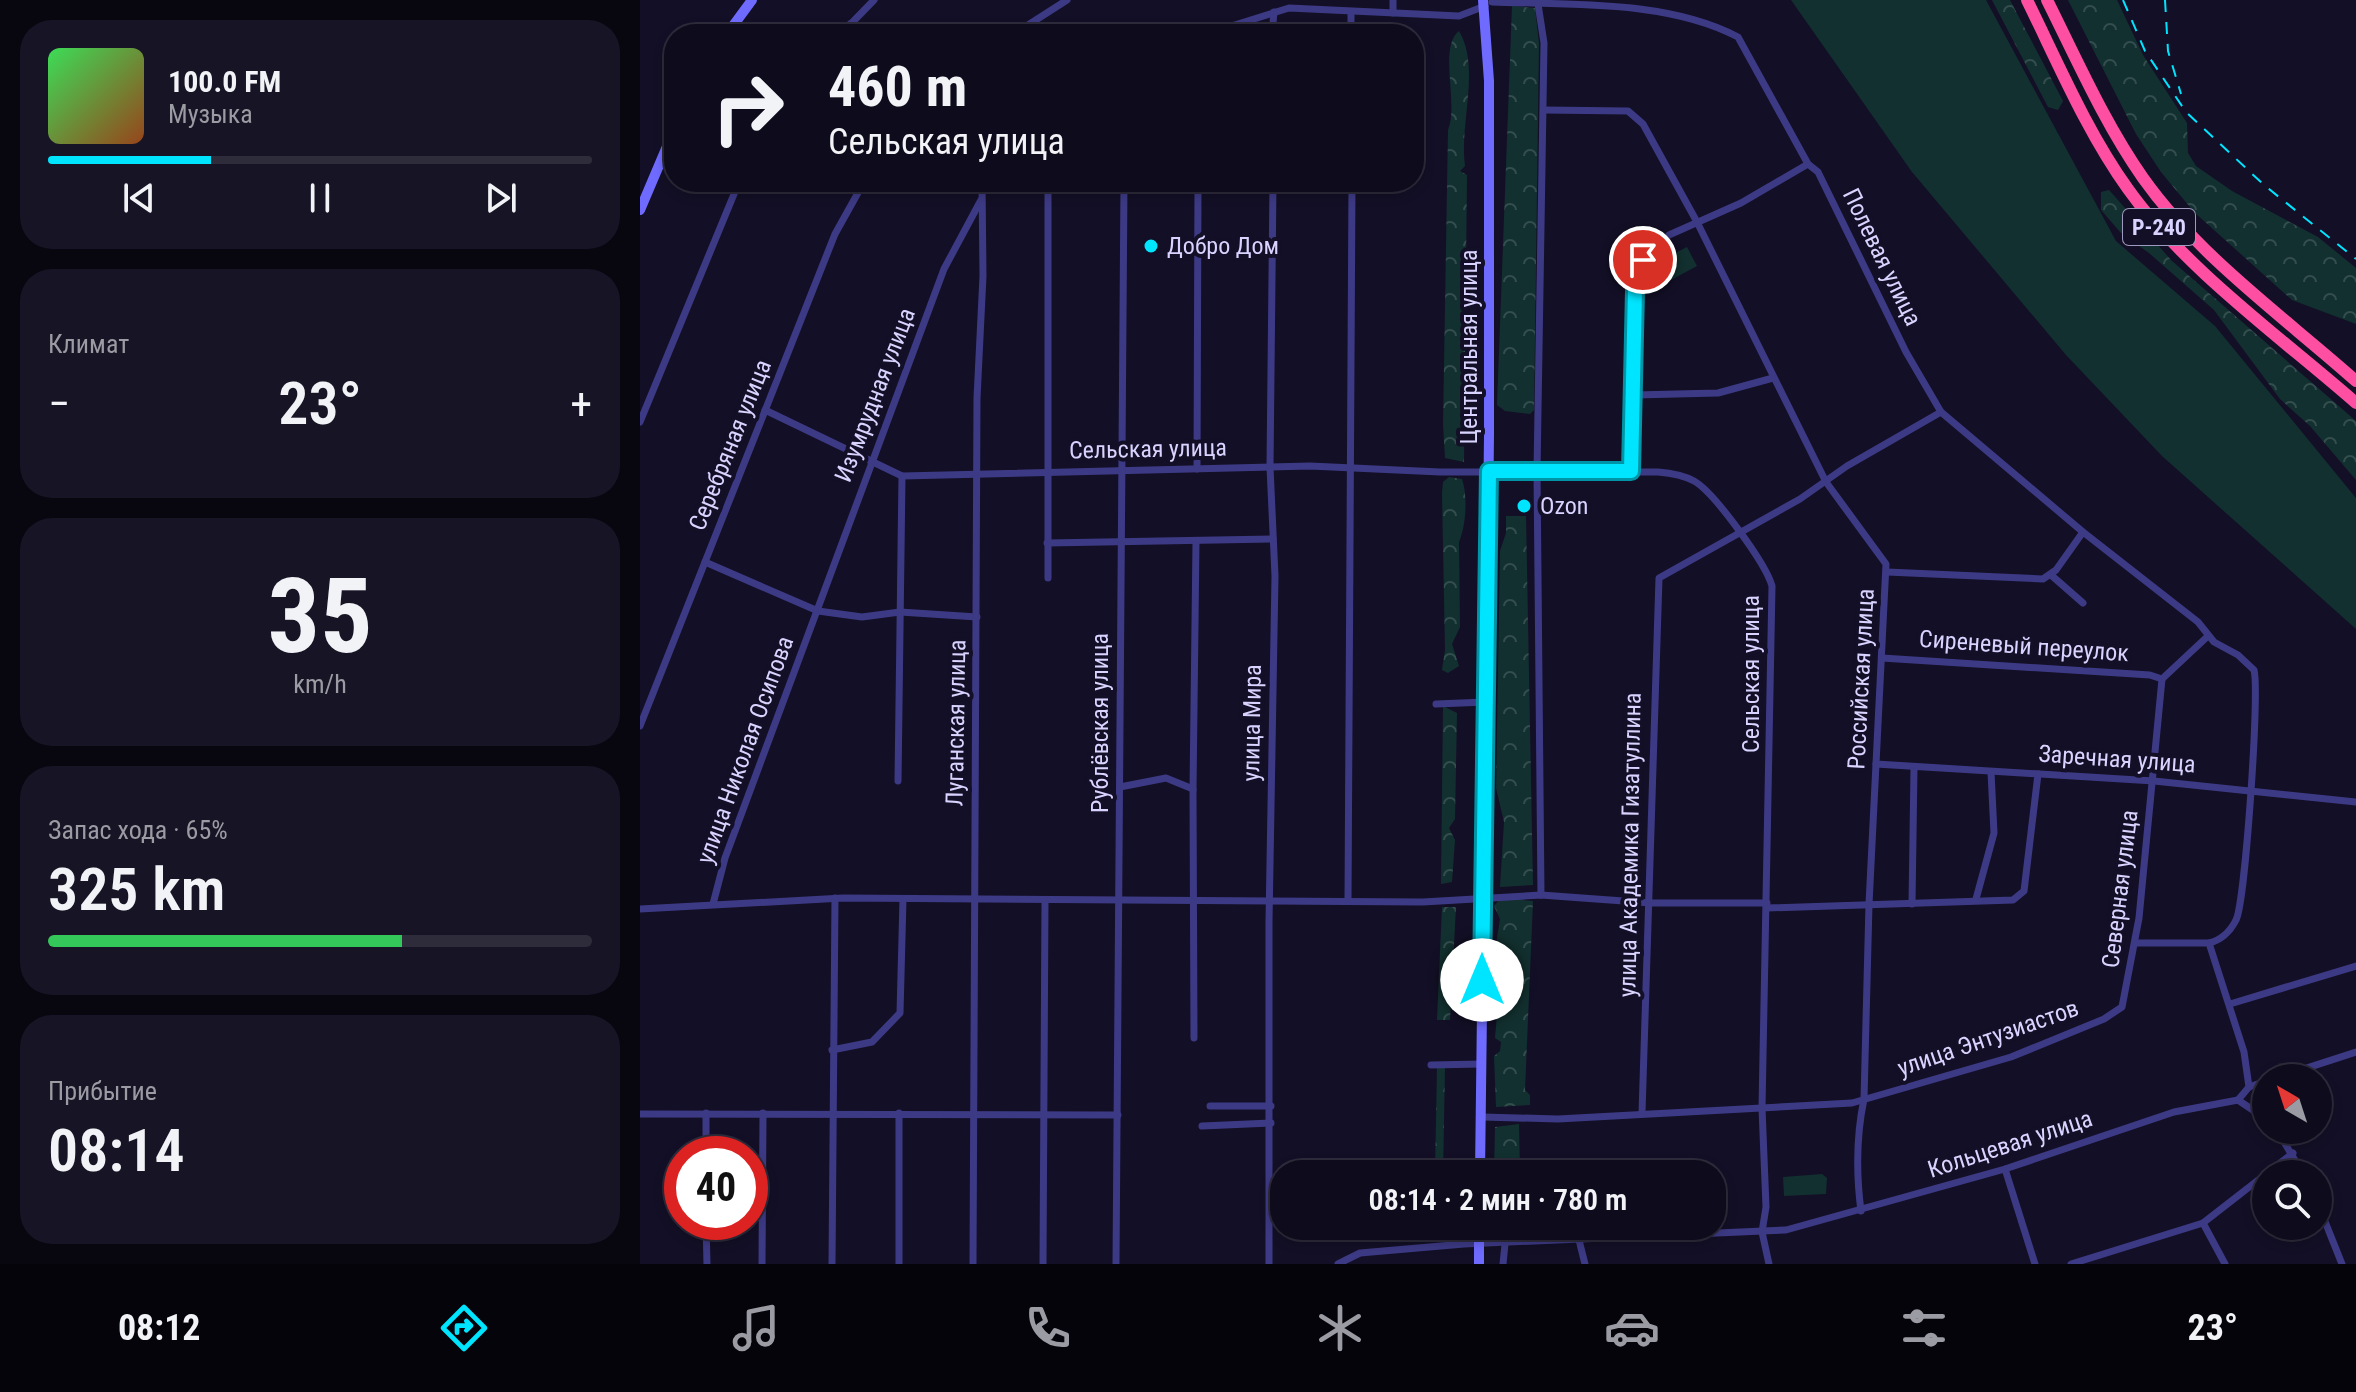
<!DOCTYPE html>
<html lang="ru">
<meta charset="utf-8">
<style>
body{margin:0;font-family:"Roboto Condensed",sans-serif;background:#171425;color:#f1f3f6;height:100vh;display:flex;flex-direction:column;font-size:30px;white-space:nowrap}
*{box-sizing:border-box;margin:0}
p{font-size:26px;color:#9b9ba3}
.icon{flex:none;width:44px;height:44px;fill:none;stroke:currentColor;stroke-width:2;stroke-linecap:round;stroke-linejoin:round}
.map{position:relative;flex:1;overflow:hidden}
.details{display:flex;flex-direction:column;gap:20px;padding:20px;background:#08060f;width:640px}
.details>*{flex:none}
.banner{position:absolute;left:24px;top:24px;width:760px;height:168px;border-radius:32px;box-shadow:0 4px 12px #0003,0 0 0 2px #2e2b3b;background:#0e0b1c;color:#f1f3f6;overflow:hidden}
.needle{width:52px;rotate:321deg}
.buttons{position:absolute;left:1612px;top:1064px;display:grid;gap:16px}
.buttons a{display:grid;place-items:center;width:80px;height:80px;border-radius:50%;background:#0e0b1c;box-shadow:0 4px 12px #0003,0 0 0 2px #2e2b3b;font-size:40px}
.speed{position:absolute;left:24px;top:1136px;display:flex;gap:16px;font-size:40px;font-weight:700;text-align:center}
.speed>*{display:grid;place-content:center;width:104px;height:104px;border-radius:50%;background:#0e0b1c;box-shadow:0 4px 12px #0003,0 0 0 2px #2e2b3b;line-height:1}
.speed .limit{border:12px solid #d22;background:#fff;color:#111}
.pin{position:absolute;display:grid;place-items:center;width:68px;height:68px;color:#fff;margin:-34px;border:4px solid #fff;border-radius:50%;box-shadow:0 2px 8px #0007}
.me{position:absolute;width:88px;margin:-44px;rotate:0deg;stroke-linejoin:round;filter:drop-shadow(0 0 6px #0008)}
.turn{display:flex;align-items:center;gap:28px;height:168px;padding:0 32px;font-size:36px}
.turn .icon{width:104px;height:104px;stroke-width:2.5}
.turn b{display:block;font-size:56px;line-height:68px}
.big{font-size:60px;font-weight:600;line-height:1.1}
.details .tile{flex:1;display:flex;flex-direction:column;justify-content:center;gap:12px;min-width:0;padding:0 28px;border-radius:32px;background:#171425}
.details .dial{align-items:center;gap:0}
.dial b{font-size:104px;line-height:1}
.song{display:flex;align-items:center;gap:24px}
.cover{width:96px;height:96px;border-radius:12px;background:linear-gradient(135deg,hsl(130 70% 55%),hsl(20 70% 35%))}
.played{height:8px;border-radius:4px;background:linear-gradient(90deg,#00e5ff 30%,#2e2b3b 30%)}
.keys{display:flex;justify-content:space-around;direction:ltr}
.heat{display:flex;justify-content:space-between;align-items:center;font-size:44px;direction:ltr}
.charge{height:12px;border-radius:6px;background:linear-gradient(90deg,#34c759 65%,#2e2b3b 0)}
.trip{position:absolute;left:630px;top:1160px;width:456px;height:80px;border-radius:32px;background:#0e0b1c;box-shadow:0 4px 12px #0003,0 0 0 2px #2e2b3b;font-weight:600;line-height:80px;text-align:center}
.tabs{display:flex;height:128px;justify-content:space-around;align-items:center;background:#06040b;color:#9b9ba3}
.tabs .icon{width:56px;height:56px}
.tabs .active{color:#00e5ff}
.tabs b{font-size:36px;color:#f1f3f6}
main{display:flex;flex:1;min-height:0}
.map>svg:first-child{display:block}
.green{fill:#12302f}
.forest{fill:url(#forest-crowns)}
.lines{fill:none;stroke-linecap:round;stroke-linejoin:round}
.street{stroke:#3d3a85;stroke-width:7}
.secondary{stroke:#6f6bff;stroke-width:10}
.highway{stroke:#ff4fa3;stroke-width:12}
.rail{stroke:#00e5ff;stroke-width:2;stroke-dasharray:12 10;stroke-linecap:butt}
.route-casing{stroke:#0095a6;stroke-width:20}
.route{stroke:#00e5ff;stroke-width:14}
.poi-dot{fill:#00e5ff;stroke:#130f26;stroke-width:3}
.labels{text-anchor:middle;stroke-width:8;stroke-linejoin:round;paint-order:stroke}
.shield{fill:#130f26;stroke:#9e99be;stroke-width:2}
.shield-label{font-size:22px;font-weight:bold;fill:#d9d4ff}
.poi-label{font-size:24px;fill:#d9d4ff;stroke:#130f26;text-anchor:start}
.street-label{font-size:24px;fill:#d9d4ff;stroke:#130f26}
</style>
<main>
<section class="details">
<div class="tile">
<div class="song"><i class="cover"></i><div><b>100.0 FM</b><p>Музыка</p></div></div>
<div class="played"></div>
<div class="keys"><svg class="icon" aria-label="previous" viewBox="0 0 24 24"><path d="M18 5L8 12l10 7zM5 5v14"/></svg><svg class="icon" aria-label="pause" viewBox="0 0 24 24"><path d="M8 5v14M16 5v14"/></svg><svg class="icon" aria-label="next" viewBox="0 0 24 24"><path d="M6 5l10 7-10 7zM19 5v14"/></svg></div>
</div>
<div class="tile"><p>Климат</p>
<div class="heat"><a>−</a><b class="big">23°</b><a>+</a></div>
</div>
<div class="tile dial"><b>35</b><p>km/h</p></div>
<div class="tile"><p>Запас хода · 65%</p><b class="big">325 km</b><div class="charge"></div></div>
<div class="tile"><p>Прибытие</p><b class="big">08:14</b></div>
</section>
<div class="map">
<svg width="1716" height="1264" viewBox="0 0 1716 1264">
<defs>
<pattern id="forest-crowns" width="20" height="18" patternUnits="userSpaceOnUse" patternTransform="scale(2)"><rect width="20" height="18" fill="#12302f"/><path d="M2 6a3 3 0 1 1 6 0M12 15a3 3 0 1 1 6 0" fill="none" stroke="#344d4e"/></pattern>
</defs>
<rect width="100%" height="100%" fill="#130f26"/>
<g class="green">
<path d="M 1151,0 L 1346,0 L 1476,241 L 1575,326 L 1716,498 L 1716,629 L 1522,456 L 1426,355 L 1272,172 Z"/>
<path d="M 1047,247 L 1057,266 L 1020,286 L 1010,266 Z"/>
<path d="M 1182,1174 L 1187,1178 L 1186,1194 L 1144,1196 L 1143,1177 Z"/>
</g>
<g class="forest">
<path d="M 1352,0 L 1370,0 L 1423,101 L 1418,110 L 1408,107 Z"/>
<path d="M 1428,0 L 1477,0 L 1503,55 L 1547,123 L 1548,153 L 1556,166 L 1592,191 L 1678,237 L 1716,268 L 1716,324 L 1652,300 L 1554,212 L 1521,172 L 1496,134 Z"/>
<path d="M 872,6 L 895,8 L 899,43 L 894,410 L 890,414 L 865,411 L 857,405 Z"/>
<path d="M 819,31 C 841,68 819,124 825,166 L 820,171 L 827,175 L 824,462 L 805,458 L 803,424 L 808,130 C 819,104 798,47 819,31 Z"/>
<path d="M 1469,190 L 1532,261 L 1716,421 L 1716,480 L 1670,426 L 1640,399 L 1574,310 L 1509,253 L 1481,233 L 1461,210 L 1461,192 Z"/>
<path d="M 809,477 L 822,479 C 828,497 826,525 819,542 L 820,627 L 812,644 L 819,666 L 808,673 L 802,670 L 805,650 L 802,493 L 803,482 Z"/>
<path d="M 866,516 L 886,516 L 893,885 L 860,887 L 864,822 L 856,788 L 860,551 L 866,533 Z"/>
<path d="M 803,706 L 817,713 L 815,819 L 809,828 L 815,840 L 812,882 L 801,884 Z"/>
<path d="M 861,898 L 893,901 L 885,1090 L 890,1095 L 890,1105 L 856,1107 L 854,1056 L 860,1051 L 861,1042 L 855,1038 L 858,1003 L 853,963 L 860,919 L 854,906 Z"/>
<path d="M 802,907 L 816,907 L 810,1020 L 797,1020 Z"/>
<path d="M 797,1067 L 805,1068 L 803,1174 L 795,1174 Z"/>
<path d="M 879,1124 L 880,1174 L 854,1174 L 855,1127 Z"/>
</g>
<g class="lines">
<g class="street">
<path d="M 852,2 C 932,5 1028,0 1098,37 L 1168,164 L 1178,172 L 1266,352 L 1301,412 L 1443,532 L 1558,622 L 1574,642 L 1598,655 L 1614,670 C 1620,691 1605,903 1596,920 C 1590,932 1581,940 1569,943 L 1496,943"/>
<path d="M 898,4 L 904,43 L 897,471 L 901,895"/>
<path d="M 711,12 L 711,34"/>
<path d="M 753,13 L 753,0"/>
<path d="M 210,24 L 220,34"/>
<path d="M 201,34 L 234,0"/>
<path d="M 374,34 L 427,0"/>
<path d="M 566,34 L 649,8 L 819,16 L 845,6"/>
<path d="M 632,34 L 634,12"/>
<path d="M 904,110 L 988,111 L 1003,124 L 1057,222 L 1186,482 L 1246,564 L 1229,904 L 1224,1099 C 1216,1137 1216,1173 1221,1211"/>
<path d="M 995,395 L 1078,393 L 1133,378"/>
<path d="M 125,410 L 262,476 L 670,466 L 800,472 L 1018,472 C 1030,473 1043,475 1054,481 C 1074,492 1126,564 1132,586 L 1122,1108 L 1126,1207 L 1122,1232 L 1129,1264"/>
<path d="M 0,422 L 99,182"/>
<path d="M 557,469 L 558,182"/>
<path d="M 991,471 L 995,290 L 1003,260 L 1029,235 L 1101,203 L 1168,164"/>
<path d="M 407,543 L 633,539"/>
<path d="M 65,562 L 178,611 L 222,617 L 260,612 L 337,617"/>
<path d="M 1247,572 L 1403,579 L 1416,570 L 1443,532"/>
<path d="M 1411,575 L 1443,603"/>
<path d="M 408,578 L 408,182"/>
<path d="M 1242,658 L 1510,675 L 1522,679"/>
<path d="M 1522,679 L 1568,636"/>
<path d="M 796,704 L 846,702"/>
<path d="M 0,726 L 195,234 L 224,182"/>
<path d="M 1236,764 L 1514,781 L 1716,802"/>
<path d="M 258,781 L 262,476"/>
<path d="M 480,787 L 526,778 L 553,789 L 554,1038"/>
<path d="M 553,790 L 556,541"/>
<path d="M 1336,899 L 1354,833 L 1351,772"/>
<path d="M 708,901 L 712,182"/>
<path d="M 73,904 L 85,858 L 304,269 L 341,200"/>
<path d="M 1272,904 L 1274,768"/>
<path d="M 1127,908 L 1373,900 L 1384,891 L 1398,774"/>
<path d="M 0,909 L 203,898 L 783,902 L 901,895 L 1011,903 L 1127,903"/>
<path d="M 1569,943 L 1604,1052 L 1609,1087"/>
<path d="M 1590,1004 L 1716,966"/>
<path d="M 192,1050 L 232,1042 L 260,1013 L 263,899"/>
<path d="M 791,1065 L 842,1064"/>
<path d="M 1636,1078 L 1716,1052"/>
<path d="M 1598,1100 L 1609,1087 L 1626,1081"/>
<path d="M 570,1106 L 631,1106"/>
<path d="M 66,1113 L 66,1154"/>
<path d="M 259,1113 L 259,1264"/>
<path d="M 1002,1113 L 1019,578 L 1160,499 L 1207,466 L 1301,412"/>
<path d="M 0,1114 L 478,1115"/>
<path d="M 843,1117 L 918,1119 L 1212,1103 L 1371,1057 L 1464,1019 L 1482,1007 L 1499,918 L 1522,679"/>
<path d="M 562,1126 L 631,1123"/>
<path d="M 1637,1130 L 1663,1174"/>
<path d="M 1365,1169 L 1395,1264"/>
<path d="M 1678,1204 L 1702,1264"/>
<path d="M 66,1222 L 67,1264"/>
<path d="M 1563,1223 L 1585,1264"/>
<path d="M 939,1240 L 945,1264"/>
<path d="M 122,1264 L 123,1113"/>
<path d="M 192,1264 L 195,898"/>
<path d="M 333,1264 L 337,398 L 343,276 L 342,182"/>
<path d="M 403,1264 L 405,900"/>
<path d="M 476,1264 L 484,182"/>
<path d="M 629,1264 L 629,921 L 635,576 L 630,467 L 633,182"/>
<path d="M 698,1264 L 720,1253 L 824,1244 L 1146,1230 L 1365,1169 L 1534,1112 L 1598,1100 L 1626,1119"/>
<path d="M 863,1264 L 865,1244"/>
<path d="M 1431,1264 L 1563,1223 L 1653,1153"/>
</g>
<g class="secondary">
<path d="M 87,34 L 112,0"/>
<path d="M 0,210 L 34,130"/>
<path d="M 840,1174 L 849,436 L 849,81 L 843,0"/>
<path d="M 839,1264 L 839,1226"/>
</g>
<g class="highway">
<path d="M 1387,0 C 1418,63 1447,132 1488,189 C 1544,268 1643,339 1716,403"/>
<path d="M 1407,0 C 1437,60 1465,124 1503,178 C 1559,257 1644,317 1716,381"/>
</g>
<g class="rail">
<path d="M 1483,0 L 1505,51 L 1546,112 L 1624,185 L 1716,259"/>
<path d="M 1525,0 L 1528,51 L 1541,94"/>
</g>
</g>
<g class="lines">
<g class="route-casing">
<path id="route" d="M 842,980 L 849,471 L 991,471 L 995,290 L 1003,260"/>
</g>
<use href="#route" class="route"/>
</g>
<g class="poi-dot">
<circle cx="511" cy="246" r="8"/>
<circle cx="884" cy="506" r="8"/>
</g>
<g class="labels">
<rect class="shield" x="1483" y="209" width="72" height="36" rx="6"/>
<g class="shield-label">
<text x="1519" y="235">Р-240</text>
</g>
<g class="poi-label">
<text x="527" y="254">Добро Дом</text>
<text x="900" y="514">Ozon</text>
</g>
<g class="street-label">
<text transform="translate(1242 257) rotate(64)" y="8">Полевая улица</text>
<text transform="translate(829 347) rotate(-90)" y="8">Центральная улица</text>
<text transform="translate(235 395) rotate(-69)" y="8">Изумрудная улица</text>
<text transform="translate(90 445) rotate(-68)" y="8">Серебряная улица</text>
<text transform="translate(508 449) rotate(-1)" y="8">Сельская улица</text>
<text transform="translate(1384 646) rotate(4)" y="8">Сиреневый переулок</text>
<text transform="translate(1111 674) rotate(-90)" y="8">Сельская улица</text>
<text transform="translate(1221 679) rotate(-87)" y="8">Российская улица</text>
<text transform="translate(316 723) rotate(-89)" y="8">Луганская улица</text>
<text transform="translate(460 723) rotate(-90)" y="8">Рублёвская улица</text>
<text transform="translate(612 723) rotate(-89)" y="8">улица Мира</text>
<text transform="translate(105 750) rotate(-70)" y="8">улица Николая Осипова</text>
<text transform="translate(1477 759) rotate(4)" y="8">Заречная улица</text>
<text transform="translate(990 845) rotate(-89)" y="8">улица Академика Гизатуллина</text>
<text transform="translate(1480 889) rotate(-83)" y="8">Северная улица</text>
<text transform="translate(1348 1038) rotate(-19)" y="8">улица Энтузиастов</text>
<text transform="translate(1370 1144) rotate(-18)" y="8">Кольцевая улица</text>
</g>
</g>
</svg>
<div class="buttons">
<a><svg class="needle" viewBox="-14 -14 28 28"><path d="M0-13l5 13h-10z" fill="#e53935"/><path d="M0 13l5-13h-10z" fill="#9b9ba3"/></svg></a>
<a><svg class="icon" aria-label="search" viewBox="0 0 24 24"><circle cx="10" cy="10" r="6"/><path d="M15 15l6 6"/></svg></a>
</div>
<div class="speed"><div class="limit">40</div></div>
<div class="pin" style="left:1003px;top:260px;background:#d93025"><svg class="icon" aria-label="arrive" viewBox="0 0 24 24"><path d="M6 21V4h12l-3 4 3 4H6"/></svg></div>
<svg class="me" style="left:842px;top:980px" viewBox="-20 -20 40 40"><circle r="19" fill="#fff"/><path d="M0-13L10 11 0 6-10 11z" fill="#00e5ff"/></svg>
<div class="trip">08:14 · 2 мин · 780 m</div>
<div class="banner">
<div class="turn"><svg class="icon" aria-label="right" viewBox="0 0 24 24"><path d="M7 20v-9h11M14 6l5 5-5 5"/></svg><div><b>460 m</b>Сельская улица</div></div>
</div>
</div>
</main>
<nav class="tabs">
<b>08:12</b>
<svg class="icon active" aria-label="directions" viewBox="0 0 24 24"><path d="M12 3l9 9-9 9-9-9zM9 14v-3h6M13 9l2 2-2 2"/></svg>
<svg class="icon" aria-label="music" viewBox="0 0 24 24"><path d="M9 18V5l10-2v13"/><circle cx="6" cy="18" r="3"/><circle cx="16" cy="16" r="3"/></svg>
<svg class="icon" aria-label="phone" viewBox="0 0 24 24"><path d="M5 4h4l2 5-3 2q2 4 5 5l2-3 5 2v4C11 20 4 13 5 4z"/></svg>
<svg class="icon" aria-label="climate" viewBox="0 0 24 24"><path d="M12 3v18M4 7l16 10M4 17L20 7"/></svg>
<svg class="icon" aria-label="car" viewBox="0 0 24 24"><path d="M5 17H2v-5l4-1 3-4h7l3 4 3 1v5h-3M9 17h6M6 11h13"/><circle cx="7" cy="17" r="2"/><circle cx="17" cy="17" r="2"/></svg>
<svg class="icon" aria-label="filters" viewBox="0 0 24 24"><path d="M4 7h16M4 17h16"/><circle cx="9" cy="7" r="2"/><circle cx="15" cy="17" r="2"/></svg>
<b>23°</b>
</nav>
